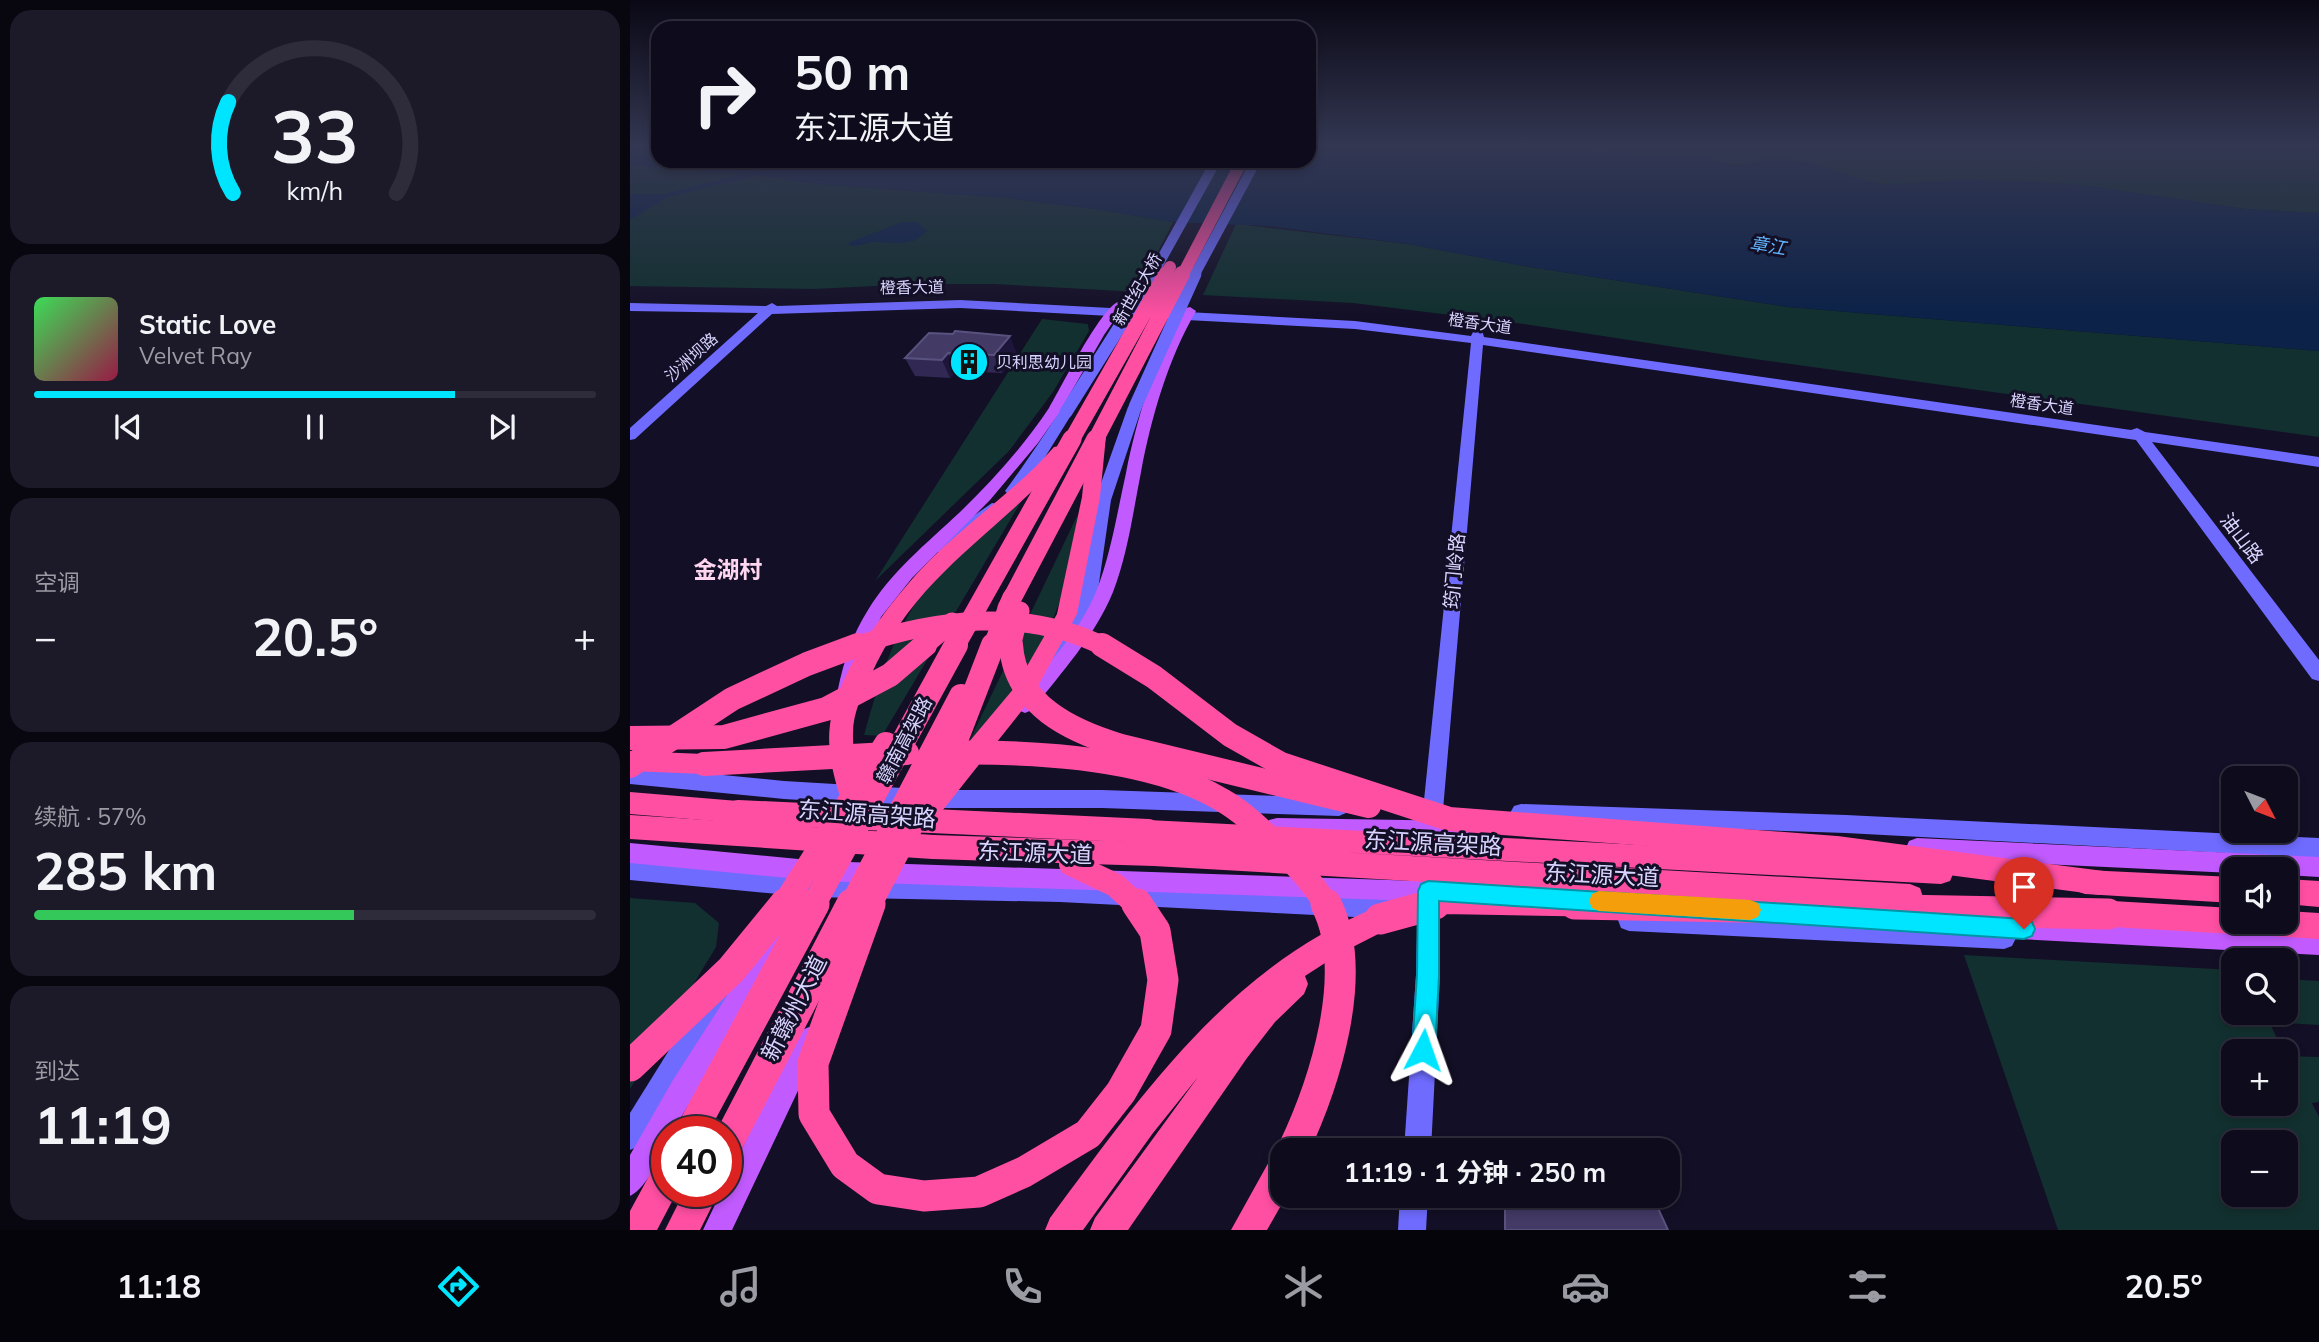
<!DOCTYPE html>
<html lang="zh">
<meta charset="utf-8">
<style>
body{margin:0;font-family:Mulish,"Noto Sans SC",sans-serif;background:#1c1929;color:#f1f3f6;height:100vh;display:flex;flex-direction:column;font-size:26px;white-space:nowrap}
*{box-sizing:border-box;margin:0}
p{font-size:23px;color:#9b9ba3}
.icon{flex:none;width:38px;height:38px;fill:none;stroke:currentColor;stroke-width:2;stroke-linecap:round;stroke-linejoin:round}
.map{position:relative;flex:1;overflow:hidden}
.panel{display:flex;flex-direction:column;gap:10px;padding:10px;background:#08060f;width:630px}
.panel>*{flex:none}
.guide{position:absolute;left:21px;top:21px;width:665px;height:147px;border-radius:21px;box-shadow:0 4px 10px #0003,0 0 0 2px #2e2b3b;background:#0e0b1c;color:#f1f3f6;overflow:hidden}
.needle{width:46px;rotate:132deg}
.buttons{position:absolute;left:1591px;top:766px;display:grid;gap:14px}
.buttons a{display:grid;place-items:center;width:77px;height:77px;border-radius:14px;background:#0e0b1c;box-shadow:0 4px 10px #0003,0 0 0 2px #2e2b3b;font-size:35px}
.speed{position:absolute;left:21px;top:1116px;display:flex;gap:14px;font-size:35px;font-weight:700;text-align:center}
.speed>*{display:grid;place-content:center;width:91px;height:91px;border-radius:50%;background:#0e0b1c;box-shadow:0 4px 10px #0003,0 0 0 2px #2e2b3b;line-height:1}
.speed .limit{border:10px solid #d22;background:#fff;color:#111}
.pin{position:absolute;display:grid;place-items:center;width:60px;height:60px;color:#fff;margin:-72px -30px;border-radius:50% 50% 50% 0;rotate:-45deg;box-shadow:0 0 7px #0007}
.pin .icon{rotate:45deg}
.me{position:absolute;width:77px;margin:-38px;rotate:4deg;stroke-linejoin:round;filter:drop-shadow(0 0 5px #0008)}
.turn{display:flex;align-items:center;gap:24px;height:147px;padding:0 28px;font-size:32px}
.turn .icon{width:91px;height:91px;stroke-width:2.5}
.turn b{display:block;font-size:49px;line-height:60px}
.big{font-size:52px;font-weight:700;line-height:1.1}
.panel .widget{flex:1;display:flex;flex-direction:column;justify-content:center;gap:10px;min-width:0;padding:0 24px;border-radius:21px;background:#1c1929}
.panel .dial{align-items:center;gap:0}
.dial svg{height:182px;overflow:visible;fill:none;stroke:#2e2b3b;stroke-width:7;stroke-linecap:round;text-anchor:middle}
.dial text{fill:#f1f3f6;stroke:none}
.song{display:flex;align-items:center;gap:21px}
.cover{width:84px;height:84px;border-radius:10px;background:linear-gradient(135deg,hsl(130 70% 55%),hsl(340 70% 35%))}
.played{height:7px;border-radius:4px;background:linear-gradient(90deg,#00e5ff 75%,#2e2b3b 75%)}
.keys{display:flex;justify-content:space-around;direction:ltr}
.heat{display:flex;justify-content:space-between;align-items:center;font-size:38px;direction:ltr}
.charge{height:10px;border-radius:5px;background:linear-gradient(90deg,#34c759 57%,#2e2b3b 0)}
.trip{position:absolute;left:640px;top:1138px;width:410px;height:70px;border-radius:21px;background:#0e0b1c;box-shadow:0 4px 10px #0003,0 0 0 2px #2e2b3b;font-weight:700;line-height:70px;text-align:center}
.tabs{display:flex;height:112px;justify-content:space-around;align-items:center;background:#06040b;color:#9b9ba3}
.tabs .icon{width:49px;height:49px}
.tabs .current{color:#00e5ff}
.tabs b{font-size:32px;color:#f1f3f6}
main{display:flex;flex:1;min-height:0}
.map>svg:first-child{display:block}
.green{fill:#12302f;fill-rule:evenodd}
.water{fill:#0c2248}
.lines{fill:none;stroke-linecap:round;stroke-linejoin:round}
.secondary{fill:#6f6bff;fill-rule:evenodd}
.primary{fill:#c25bff;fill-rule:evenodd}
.highway{fill:#ff4fa3;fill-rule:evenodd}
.secondary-bridge-far1{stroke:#6f6bff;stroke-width:10}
.secondary-bridge{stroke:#6f6bff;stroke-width:13}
.highway-bridge-far4{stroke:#ff4fa3;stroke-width:12}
.highway-bridge-far3{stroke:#ff4fa3;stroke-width:16}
.highway-bridge-far2{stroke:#ff4fa3;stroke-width:19}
.highway-bridge-far1{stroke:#ff4fa3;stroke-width:24}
.highway-bridge{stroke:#ff4fa3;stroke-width:31}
.wall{fill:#312854}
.shaded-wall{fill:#1d163a}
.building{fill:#433a66;stroke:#5a527e;stroke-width:2}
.route{fill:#00e5ff;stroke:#0095a6;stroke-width:2}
.slow{fill:#f59e0b}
.labels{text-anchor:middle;stroke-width:6;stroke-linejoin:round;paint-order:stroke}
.far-street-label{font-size:16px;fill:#d9d4ff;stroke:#130f26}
.far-poi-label{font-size:16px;fill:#d9d4ff;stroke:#130f26;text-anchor:start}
.far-water-label{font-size:18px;font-style:italic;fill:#62b6ff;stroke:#130f26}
.street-label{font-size:19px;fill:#d9d4ff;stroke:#130f26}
.quarter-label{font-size:23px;font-weight:bold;fill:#ffd6f0;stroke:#130f26}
.near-street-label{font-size:23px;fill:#d9d4ff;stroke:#130f26}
</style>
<main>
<section class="panel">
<div class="widget dial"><svg viewBox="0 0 100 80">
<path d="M14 69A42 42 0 1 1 86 69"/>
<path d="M14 69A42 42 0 0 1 12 29" stroke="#00e5ff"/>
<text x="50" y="56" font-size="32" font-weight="700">33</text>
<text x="50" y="72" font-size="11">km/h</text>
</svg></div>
<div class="widget">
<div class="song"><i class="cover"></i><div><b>Static Love</b><p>Velvet Ray</p></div></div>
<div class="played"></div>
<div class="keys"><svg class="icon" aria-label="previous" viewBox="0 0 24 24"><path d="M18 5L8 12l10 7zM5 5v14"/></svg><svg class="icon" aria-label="pause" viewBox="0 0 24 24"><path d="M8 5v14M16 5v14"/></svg><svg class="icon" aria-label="next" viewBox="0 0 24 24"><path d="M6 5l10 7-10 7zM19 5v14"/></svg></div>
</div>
<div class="widget"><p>空调</p>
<div class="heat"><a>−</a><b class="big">20.5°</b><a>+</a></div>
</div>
<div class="widget"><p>续航 · 57%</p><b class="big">285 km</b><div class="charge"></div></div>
<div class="widget"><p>到达</p><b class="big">11:19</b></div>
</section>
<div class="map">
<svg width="1689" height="1230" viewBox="0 0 1689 1230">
<rect width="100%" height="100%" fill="#130f26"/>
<g class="green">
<path d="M 942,144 L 1689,144 L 1689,213 L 1615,209 L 1459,186 L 1397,181 L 1328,180 L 1258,185 L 1231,180 L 1182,163 L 1139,155 C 1122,169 1091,167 1073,155 L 1040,158 Z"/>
<path d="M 0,165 L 116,173 L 178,183 L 376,198 L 471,210 L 543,222 L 516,275 L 508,276 L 498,288 L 512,289 L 509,292 L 364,284 L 285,284 L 184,289 L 0,286 Z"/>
<path d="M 606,224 L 778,244 L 900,267 L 1158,307 L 1689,351 L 1689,437 L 1117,358 L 894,324 L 723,303 L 573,295 Z"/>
<path d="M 412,319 L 458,324 L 459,331 L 423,392 L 379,451 L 245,581 Z"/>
<path d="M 395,495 L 252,736 L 234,735 C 246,693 257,652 279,614 C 305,568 356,530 395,495 Z"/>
<path d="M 448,514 L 436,586 L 413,644 L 381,697 L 339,742 Z"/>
<path d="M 0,898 L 65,903 L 89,923 L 86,947 L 0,1089 Z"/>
<path d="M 1334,955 L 1603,970 L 1603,1013 L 1656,1013 L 1656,979 L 1689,981 L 1689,1025 L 1639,1022 L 1654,1052 L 1603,1052 L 1603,1104 L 1656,1104 L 1656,1054 L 1657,1056 L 1689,1057 L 1689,1102 L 1682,1103 L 1689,1117 L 1689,1230 L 1428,1230 ZM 1603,1143 L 1656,1143 L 1656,1195 L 1603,1195 Z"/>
</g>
<g class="water">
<path d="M 0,144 L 28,144 L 28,161 L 679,161 L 679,144 L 942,144 L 1040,158 L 1073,155 C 1091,167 1122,170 1139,155 L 1182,163 L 1231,180 L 1258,185 L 1328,180 L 1397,181 L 1459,186 L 1615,209 L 1689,213 L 1689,351 L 1158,307 L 900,267 L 778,244 L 639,226 L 543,222 L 471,210 L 376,198 L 178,183 L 128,175 L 38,197 L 0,220 L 0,194 L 34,194 L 114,174 L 0,165 Z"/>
<path d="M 272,222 L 287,222 L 297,230 C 284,249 262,241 244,242 C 236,243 229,246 221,246 L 218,243 Z"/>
</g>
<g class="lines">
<g class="secondary">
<path d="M 330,300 L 725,321 L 841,336 L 844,330 L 852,330 L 854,337 L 1501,430 L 1507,428 L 1515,432 L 1689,457 L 1689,467 L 1522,442 L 1689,660 L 1689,681 L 1682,679 L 1506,440 L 853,345 L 813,810 L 810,816 L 803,819 L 796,816 L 793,810 L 841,343 L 725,329 L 330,308 L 142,314 L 5,439 L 0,440 L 0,428 L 128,313 L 0,311 L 0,303 L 136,306 L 142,303 L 147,306 Z"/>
<path d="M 505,403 L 512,407 L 481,500 L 468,590 L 445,640 L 426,673 L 412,673 L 410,668 L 428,638 L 450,590 L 465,500 L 498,407 Z"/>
<path d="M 436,408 L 443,412 L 399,483 L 388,494 L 378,494 L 375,491 C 395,464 413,437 431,409 Z"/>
<path d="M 362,503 L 368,504 L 370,508 L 368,512 L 315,552 L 303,552 L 301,548 L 303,544 Z"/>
<path d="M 0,766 L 154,781 L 306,790 L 472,790 L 709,798 L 716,801 L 719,807 L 716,813 L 709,816 L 472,808 L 306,808 L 154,799 L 0,784 Z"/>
<path d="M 891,804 L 1216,815 L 1689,838 L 1689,858 L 1216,833 L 891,822 L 884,820 L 880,813 L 884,806 Z"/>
<path d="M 0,860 L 180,877 L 430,882 L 765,897 L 773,900 L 776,908 L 773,916 L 765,919 L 430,902 L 180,897 L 0,880 Z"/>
<path d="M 799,887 L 807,891 L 810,898 L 810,975 L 801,1150 L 774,1150 L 786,975 L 788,898 L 791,891 Z"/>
<path d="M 999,909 L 1374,927 L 1382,930 L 1386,938 L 1382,946 L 1374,949 L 999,931 L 991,928 L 988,920 L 991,912 Z"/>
<path d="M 88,983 L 97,986 L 100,995 L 97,1004 L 9,1146 L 0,1150 L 0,1113 L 79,986 Z"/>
<path d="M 770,1195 L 798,1195 L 796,1230 L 768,1230 Z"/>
</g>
<g class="primary">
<path d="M 488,302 L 494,306 L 474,335 L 429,413 L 408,443 L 360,500 L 282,578 L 251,617 L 232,661 L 224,694 L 217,696 L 210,694 L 208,689 C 214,661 222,635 238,610 C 261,572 297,543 329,513 C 361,482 394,446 419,408 C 431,388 470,309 488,302 Z"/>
<path d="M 560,307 L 566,311 C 538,359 521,418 511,472 C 503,512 498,553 483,592 C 465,636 431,673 402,710 L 395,713 L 388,710 L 385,705 L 388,700 C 416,666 449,633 466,592 C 481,554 487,513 496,473 C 507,418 525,356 556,308 Z"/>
<path d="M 647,818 L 839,821 L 847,824 L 850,831 L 847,838 L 839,841 L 647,836 L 639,834 L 636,827 L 639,820 Z"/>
<path d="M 1287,838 L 1689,857 L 1689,877 L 1656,875 L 1656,870 L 1603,870 L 1603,873 L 1287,858 L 1279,855 L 1276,848 L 1279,841 Z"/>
<path d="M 0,843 L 189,861 L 818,882 L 826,885 L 829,892 L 826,899 L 818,902 L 189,881 L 0,863 Z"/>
<path d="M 162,904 L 170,907 L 173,915 L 170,923 L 42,1132 L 37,1132 C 37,1149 16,1189 0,1196 L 0,1155 L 43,1080 L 154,907 Z"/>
<path d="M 1352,915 L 1689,933 L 1689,955 L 1352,937 L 1344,934 L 1340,926 L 1344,918 Z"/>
<path d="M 179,1027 L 188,1031 L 192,1040 L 102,1230 L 73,1230 L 91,1192 L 96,1192 L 96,1181 L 170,1031 Z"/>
</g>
<g class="highway">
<path d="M 467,431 L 476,436 L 470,497 L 447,614 L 401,699 L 305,820 L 296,823 L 287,820 L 283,812 L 287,804 L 385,687 L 427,614 L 452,497 L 458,436 Z"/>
<path d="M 430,446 L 439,451 L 426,467 C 356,542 285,577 240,677 C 232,695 223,713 223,733 C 222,758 232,782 239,806 L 235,814 L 226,817 L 217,814 C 206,789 196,752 200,725 C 209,664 272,584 317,544 C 353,511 392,484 424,447 Z"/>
<path d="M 0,751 L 74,754 L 83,757 L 86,764 L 83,771 L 74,774 L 0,771 Z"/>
<path d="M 0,792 L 108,801 L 117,804 L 121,812 L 117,820 L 108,823 L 0,814 Z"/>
<path d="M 518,820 L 1311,860 L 1320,863 L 1324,872 L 1320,881 L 1311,884 L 709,852 L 1280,884 L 1290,888 L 1293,897 L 1290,906 L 1280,910 L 524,866 L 303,859 L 294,855 L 290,847 L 294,839 L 303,835 L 517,842 L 509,839 L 505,831 L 509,823 Z"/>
<path d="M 1455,870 L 1603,877 L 1603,903 L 1455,894 L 1446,891 L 1442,882 L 1446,873 Z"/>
<path d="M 1656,879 L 1689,881 L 1689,907 L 1656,904 Z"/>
<path d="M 1465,900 L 1603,908 L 1603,922 L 1656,922 L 1656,911 L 1689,913 L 1689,939 L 1626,935 L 1616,931 L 1614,927 L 1613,930 L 1603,934 L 1465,926 L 1455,922 L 1451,913 L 1455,904 Z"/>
<path d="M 750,906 L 760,910 L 764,919 L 760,928 L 709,954 L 675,976 L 678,984 L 674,994 L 645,1022 L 617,1058 L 498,1230 L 460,1230 L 465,1218 L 568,1077 L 523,1133 L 453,1230 L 415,1230 L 420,1218 C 512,1094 601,965 750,906 Z"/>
<path d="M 653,1154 L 653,1195 L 657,1195 L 637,1230 L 601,1230 L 641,1158 Z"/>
<path d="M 37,1161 L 37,1192 L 47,1192 L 27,1230 L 0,1230 L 0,1211 L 25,1165 Z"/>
<path d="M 54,1192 L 89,1192 L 70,1230 L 35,1230 Z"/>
</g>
<g class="secondary-bridge-far1">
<path d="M 522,276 L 586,161"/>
<path d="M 564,276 L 626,161"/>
</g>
<g class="secondary-bridge">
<path d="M 505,407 L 565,274"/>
<path d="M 436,412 L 523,274"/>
</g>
<g class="highway-bridge-far4">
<path d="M 535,276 L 540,267"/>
<path d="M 552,276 L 612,161"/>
</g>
<g class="highway-bridge-far3">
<path d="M 441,441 L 536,274"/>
<path d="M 465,441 L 552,274"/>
</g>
<g class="highway-bridge-far2">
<path d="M 377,608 L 466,439"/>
<path d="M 223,647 C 304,618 396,607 475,647"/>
<path d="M 293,647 L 322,622"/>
<path d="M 325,647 L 442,439"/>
<path d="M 362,647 L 382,597"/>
<path d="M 381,647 L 390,611"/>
</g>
<g class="highway-bridge-far1">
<path d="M 381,645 C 385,705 441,731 491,746 L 739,806"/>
<path d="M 472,645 L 524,677 L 600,735 L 651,764 L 819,819 L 1206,848 L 1472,883"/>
<path d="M 0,738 L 94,737 L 196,709 L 260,675 L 295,645"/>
<path d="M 309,753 C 394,751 517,755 592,800 C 615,813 635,833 653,852 C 670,869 685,886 697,906"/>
<path d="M 74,764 L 277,753"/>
<path d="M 0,766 L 102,699 L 177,664 L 228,645"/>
<path d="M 108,812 L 518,831"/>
<path d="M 0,827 L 303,847"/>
<path d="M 441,864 L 485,885 L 508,906"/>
<path d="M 153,906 L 256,744"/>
<path d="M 183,906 L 326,645"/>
<path d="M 221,906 L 331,696"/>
<path d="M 239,906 L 325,743 L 363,645"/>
<path d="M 798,906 L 814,902 L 1042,906"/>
</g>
<g class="highway-bridge">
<path d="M 240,904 L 183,1063 L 184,1114 L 215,1165 L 248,1189 L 294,1196 L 349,1192 L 394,1172 L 458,1134 L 491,1092 L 526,1030 L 533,980 L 525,931 L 507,904"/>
<path d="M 945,904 L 1478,914"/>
<path d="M 750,919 L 805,904"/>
<path d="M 0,1066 L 101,970 L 155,904"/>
<path d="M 61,1132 L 184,904"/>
<path d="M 96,1146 L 222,904"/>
<path d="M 663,1150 C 694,1085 731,973 696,904"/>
</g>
</g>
<g class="wall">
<path d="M 299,333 L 387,354 L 372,373 L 326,371 L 320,378 L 285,376 L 275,358 Z"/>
<path d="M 874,1195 L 1038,1230 L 874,1230 Z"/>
</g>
<g class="shaded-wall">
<path d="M 380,336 L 387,354 L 372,373 L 364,355 Z"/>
<path d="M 318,353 L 326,371 L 320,378 L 312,360 Z"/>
</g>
<g class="building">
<path d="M 325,331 L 380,336 L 364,355 L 318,353 L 312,360 L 275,358 L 299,333 L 323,334 Z"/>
<path d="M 875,1195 L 1022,1195 L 1038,1230 L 875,1230 Z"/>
</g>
<linearGradient id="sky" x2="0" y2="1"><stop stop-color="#0a0815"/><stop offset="0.46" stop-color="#333752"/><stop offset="1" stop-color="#333752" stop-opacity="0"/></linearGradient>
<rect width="1689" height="316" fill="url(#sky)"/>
<path class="route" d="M 798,881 L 1394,919 L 1402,922 L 1405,929 L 1402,936 L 1394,939 L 809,901 L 809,975 L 805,1050 L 801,1058 L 793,1061 L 785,1058 L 782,1050 L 787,975 L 788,891 L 791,884 Z"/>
<path class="slow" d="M 969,891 L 1120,900 L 1128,903 L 1131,910 L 1128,917 L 1120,920 L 969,911 L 962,908 L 959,901 L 962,894 Z"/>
<defs>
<g id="building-disc" transform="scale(2.0125)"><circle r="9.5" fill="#00e5ff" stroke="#130f26"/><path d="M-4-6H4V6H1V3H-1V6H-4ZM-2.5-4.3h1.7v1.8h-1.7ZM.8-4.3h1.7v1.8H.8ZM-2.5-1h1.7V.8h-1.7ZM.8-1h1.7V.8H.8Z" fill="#111"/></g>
</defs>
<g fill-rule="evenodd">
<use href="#building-disc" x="339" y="362"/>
</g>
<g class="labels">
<g class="far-street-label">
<text transform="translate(282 287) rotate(-1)" y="6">橙香大道</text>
<text transform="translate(507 289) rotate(-60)" y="6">新世纪大桥</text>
<text transform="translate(850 323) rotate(8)" y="6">橙香大道</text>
<text transform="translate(61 357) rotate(-42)" y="6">沙洲坝路</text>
<text transform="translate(1412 404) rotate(8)" y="6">橙香大道</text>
</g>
<g class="far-poi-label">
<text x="366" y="368">贝利思幼儿园</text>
</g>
<g class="far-water-label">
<text transform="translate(1138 246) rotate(9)" y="6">章江</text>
</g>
<g class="street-label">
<text transform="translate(1612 538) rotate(53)" y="7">油山路</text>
<text transform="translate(824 571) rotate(-85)" y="7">筠门岭路</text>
<text transform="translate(274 740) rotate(-62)" y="7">赣南高架路</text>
</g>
<g class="quarter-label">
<text x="98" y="578">金湖村</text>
</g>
<g class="near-street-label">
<text transform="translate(237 814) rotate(4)" y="8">东江源高架路</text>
<text transform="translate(803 843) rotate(3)" y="8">东江源高架路</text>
<text transform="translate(405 853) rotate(2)" y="8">东江源大道</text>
<text transform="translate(972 875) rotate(3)" y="8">东江源大道</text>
<text transform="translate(164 1008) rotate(-63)" y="8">新赣州大道</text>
</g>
</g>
</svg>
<div class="buttons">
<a><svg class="needle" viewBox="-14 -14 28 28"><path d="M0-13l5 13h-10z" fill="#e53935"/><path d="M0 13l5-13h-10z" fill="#9b9ba3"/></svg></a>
<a><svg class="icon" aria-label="sound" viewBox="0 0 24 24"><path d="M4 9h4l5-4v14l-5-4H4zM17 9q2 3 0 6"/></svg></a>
<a><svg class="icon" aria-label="search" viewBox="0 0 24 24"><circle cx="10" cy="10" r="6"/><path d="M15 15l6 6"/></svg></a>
<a>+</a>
<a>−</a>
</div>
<div class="speed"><div class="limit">40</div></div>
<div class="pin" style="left:1394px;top:929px;background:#d93025"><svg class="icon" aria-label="arrive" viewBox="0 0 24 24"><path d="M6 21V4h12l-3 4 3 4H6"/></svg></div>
<svg class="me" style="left:793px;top:1050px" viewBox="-20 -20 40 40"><path d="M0-17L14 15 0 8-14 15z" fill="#00e5ff" stroke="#fff" stroke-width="4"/></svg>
<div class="trip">11:19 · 1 分钟 · 250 m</div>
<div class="guide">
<div class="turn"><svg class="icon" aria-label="right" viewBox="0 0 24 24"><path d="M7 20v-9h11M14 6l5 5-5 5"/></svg><div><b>50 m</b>东江源大道</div></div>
</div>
</div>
</main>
<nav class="tabs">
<b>11:18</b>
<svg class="icon current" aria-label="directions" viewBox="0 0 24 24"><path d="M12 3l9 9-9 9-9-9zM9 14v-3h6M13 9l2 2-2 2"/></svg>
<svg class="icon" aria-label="music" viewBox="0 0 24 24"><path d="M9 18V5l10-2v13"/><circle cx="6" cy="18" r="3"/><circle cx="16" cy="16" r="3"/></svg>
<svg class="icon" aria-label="phone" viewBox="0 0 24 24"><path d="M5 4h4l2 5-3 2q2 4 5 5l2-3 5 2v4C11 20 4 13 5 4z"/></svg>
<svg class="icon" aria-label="climate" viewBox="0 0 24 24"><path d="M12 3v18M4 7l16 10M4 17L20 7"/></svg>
<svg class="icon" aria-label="car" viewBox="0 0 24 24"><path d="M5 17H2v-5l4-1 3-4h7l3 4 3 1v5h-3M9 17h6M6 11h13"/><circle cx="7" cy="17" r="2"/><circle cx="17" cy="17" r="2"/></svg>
<svg class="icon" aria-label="filters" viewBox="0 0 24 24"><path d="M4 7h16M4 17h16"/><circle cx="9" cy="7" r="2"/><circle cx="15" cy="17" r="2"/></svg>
<b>20.5°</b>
</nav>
